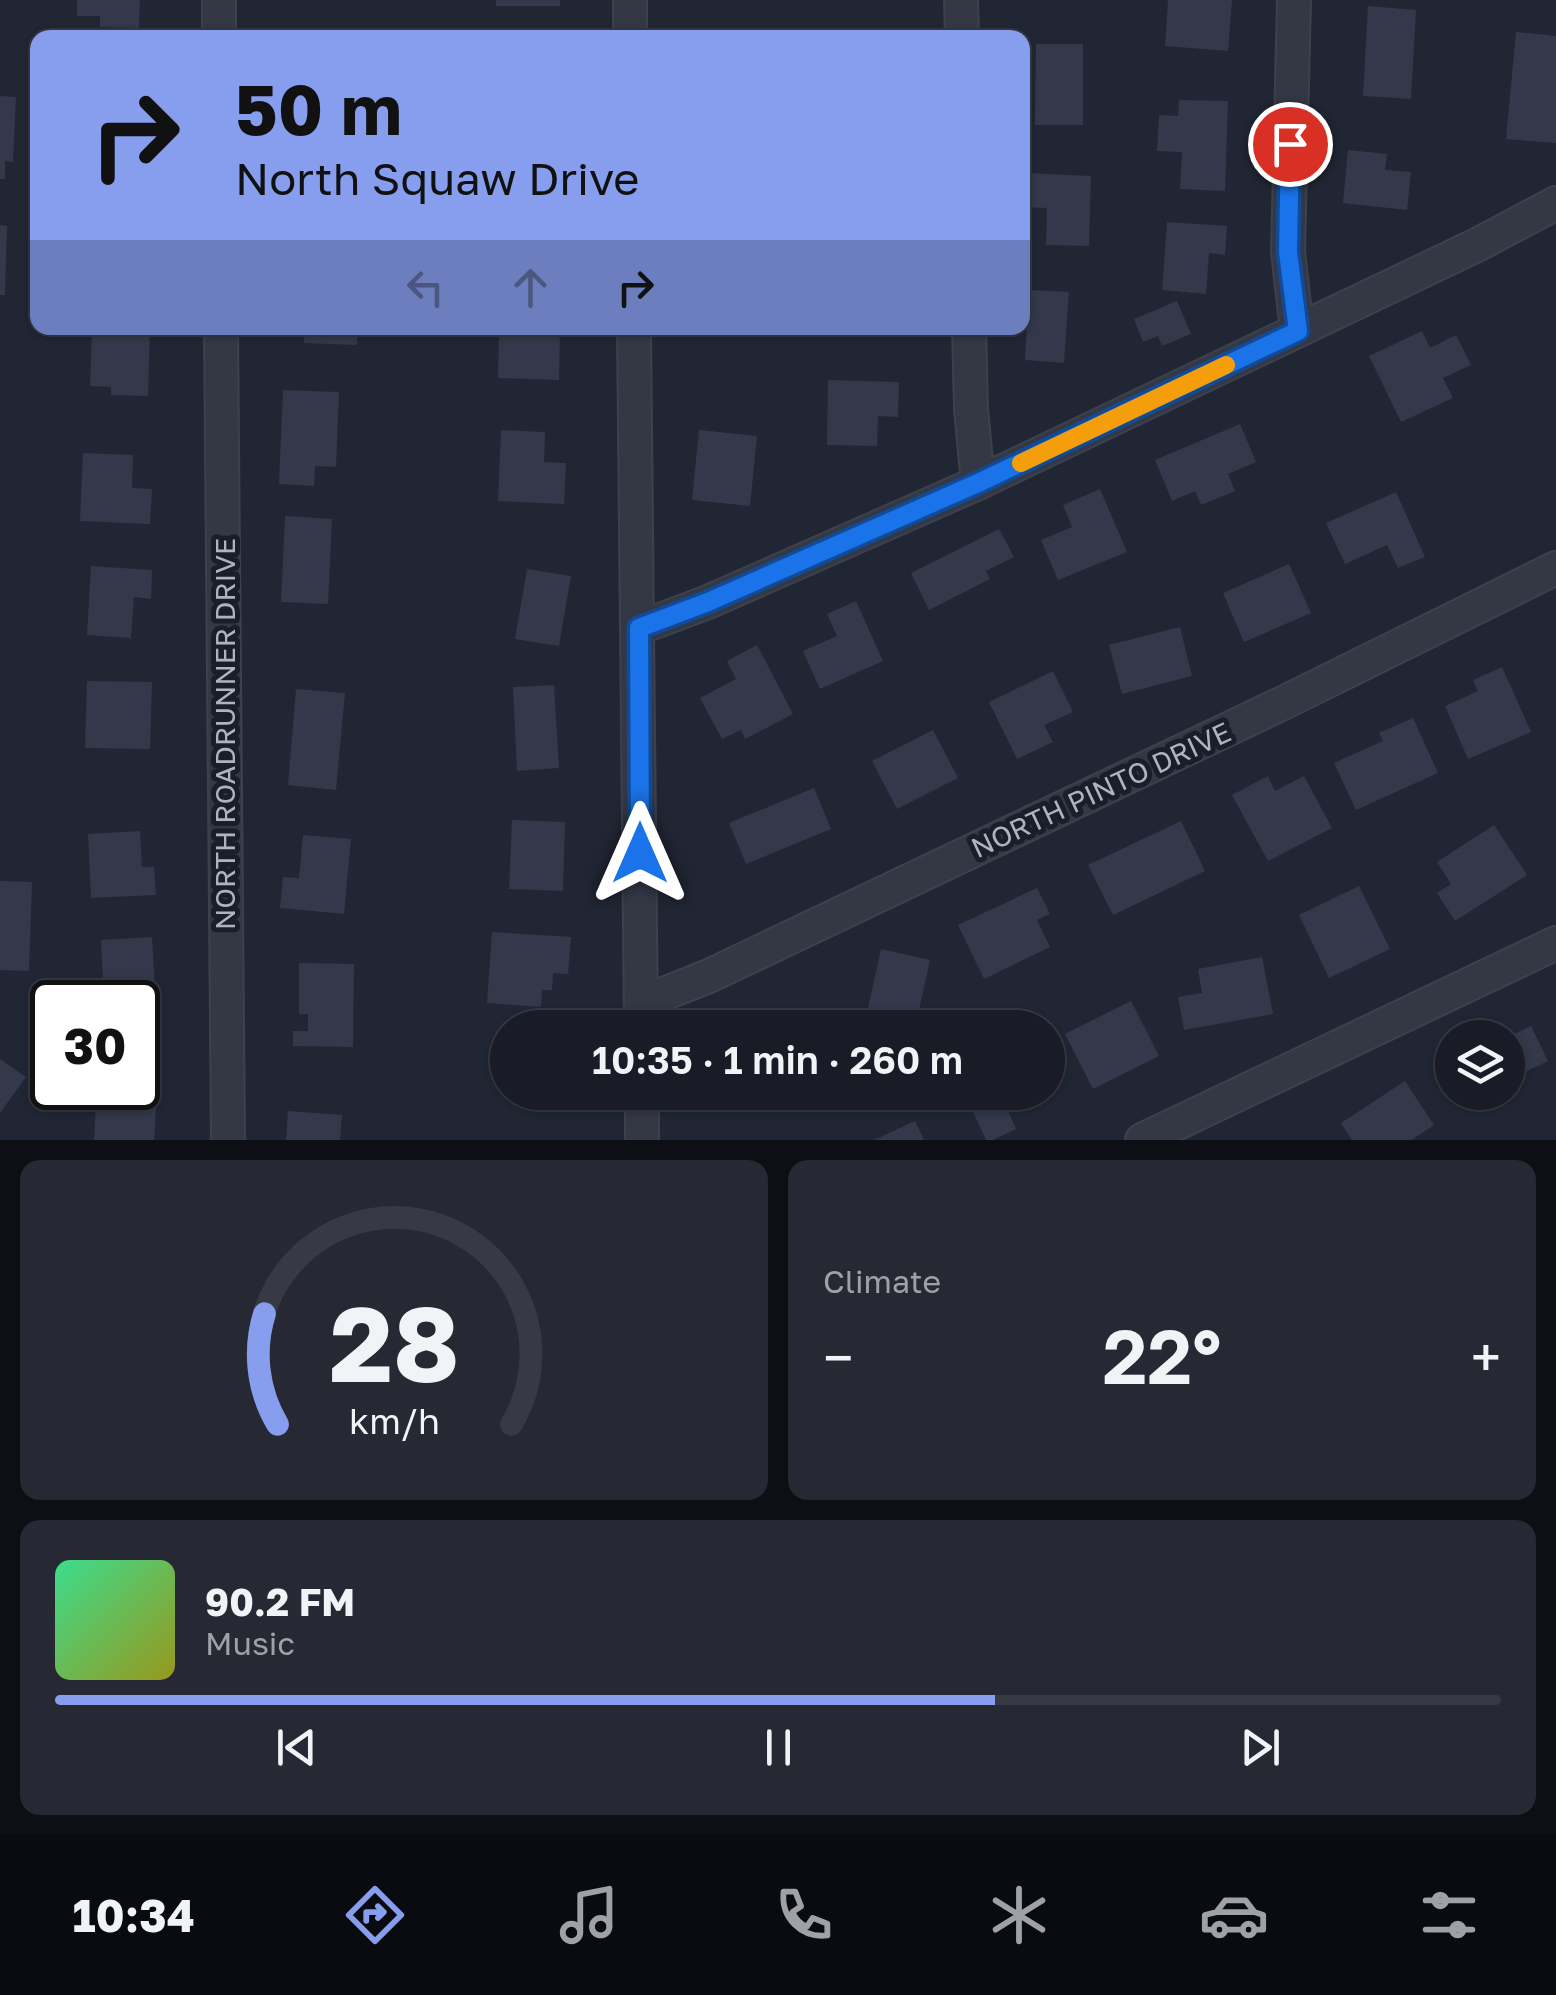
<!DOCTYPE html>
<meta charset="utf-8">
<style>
body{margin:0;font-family:"Golos Text",sans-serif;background:#262933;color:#f1f3f6;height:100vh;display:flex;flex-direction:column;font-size:38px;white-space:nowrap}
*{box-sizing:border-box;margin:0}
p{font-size:32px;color:#9fa1a7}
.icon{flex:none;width:55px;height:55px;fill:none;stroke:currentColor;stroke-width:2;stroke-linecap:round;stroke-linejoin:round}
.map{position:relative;height:1140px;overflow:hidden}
.details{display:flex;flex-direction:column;gap:20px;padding:20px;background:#0e0f15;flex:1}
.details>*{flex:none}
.banner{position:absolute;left:30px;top:30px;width:1000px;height:305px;border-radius:20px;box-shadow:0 2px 8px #0004,0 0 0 2px #373a44;background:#879eee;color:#111;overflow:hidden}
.controls{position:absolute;left:1435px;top:1020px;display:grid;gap:20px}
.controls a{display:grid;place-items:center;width:90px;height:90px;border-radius:50%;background:#191c27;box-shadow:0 2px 8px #0004,0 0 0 2px #373a44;font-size:50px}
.speed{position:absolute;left:30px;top:980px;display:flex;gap:20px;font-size:50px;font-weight:700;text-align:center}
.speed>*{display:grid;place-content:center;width:130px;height:130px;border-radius:50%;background:#191c27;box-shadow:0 2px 8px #0004,0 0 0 2px #373a44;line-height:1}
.speed .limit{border:5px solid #111;border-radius:15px;background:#fff;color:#111}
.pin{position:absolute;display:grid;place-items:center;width:85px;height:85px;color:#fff;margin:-42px;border:5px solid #fff;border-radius:50%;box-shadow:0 2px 10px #0007}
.me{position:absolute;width:110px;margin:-55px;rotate:0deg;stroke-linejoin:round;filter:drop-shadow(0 0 8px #0008)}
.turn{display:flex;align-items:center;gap:35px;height:210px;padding:0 40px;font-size:45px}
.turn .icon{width:130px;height:130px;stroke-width:2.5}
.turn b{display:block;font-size:70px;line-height:85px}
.lanes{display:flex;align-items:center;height:95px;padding:0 40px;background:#0003;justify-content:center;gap:50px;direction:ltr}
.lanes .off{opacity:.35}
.big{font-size:75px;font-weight:600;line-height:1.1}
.details .widget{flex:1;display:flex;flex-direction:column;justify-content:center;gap:15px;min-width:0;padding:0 35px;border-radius:20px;background:#262933}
.details .dial{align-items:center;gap:0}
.dial svg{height:260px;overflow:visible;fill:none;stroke:#373a44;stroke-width:7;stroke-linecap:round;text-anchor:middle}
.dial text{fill:#f1f3f6;stroke:none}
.song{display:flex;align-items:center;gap:30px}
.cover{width:120px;height:120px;border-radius:15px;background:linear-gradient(135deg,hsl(150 70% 55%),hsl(60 70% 35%))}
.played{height:10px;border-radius:5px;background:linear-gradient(90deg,#879eee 65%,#373a44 65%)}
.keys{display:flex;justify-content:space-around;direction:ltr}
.heat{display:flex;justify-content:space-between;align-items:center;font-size:55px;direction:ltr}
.details .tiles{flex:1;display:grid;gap:20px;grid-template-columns:1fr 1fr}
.widget:last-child{grid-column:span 2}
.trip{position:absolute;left:490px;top:1010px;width:575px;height:100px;border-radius:50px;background:#191c27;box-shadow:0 2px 8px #0004,0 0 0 2px #373a44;font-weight:600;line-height:100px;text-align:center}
.menu{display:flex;height:160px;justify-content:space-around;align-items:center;background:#0a0b10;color:#9fa1a7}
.menu .icon{width:70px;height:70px}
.menu .selected{color:#879eee}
.menu b{font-size:45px;color:#f1f3f6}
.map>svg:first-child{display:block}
.building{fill:#33394a}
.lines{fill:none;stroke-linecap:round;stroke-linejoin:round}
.minor-casing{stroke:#3d414e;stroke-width:36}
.minor{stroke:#343845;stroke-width:32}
.route-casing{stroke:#114b97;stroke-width:25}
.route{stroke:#1a73e8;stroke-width:18}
.slow{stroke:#f59e0b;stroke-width:18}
.labels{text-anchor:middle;stroke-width:10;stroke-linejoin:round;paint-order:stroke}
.street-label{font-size:28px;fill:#aeb2c2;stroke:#1a1e29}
</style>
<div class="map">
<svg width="1556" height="1140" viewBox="0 0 1556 1140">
<rect width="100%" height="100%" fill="#212634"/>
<g class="building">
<path d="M 77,0 L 140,0 L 139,28 L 100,27 L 100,16 L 77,16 Z"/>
<rect x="496" y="0" width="64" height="6"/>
<path d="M 1168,0 L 1232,0 L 1228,51 L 1165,46 Z"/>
<path d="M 1368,6 L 1416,10 L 1411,99 L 1363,96 Z"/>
<path d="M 1516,32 L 1556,36 L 1556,143 L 1506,139 Z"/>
<path d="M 1036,44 L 1083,44 L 1083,125 L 1035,125 Z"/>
<path d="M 0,96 L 16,97 L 13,162 L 5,161 L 5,179 L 0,179 Z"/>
<path d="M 1179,100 L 1228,101 L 1225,191 L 1180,189 L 1182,152 L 1157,151 L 1159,115 L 1178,116 Z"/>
<path d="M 1348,150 L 1387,154 L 1385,170 L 1411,172 L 1407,210 L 1343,203 Z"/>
<path d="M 1025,173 L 1091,176 L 1089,246 L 1046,245 L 1047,208 L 1024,207 Z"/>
<path d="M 1167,222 L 1227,226 L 1225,255 L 1209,253 L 1206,294 L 1162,290 Z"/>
<path d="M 0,225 L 7,226 L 5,295 L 0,295 Z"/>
<path d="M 1029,290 L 1069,292 L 1064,363 L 1025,360 Z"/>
<path d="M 1177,301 L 1191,334 L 1162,346 L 1158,336 L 1143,342 L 1134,319 Z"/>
<path d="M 92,328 L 150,328 L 148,396 L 111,395 L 111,387 L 90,386 Z"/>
<path d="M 304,328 L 358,328 L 357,345 L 304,343 Z"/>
<path d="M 499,328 L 560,328 L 559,380 L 498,378 Z"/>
<path d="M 1422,331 L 1430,348 L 1456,335 L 1471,365 L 1443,378 L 1453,398 L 1401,422 L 1369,356 Z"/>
<path d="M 828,380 L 899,382 L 898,417 L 878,416 L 877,446 L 827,445 Z"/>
<path d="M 283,390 L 339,392 L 336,467 L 315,466 L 314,486 L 279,484 Z"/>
<path d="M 1240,424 L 1256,462 L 1228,474 L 1235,491 L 1201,505 L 1195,491 L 1172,501 L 1155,460 Z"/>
<path d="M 501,430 L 545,432 L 544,462 L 566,463 L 564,504 L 498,501 Z"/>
<path d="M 699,430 L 757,436 L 750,506 L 692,500 Z"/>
<path d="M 83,453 L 133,455 L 132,488 L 152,489 L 150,524 L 80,521 Z"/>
<path d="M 1100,489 L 1127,552 L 1058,580 L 1041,540 L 1072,527 L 1063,505 Z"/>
<path d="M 1396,492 L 1425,557 L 1398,568 L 1387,545 L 1345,564 L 1326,523 Z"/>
<path d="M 285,516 L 332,519 L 328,604 L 281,602 Z"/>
<path d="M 999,529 L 1014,557 L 986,571 L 990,579 L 929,610 L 911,573 Z"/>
<path d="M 1289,564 L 1311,613 L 1244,642 L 1223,593 Z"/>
<path d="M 91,566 L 152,570 L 151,599 L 134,597 L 131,638 L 87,635 Z"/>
<path d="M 527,569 L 571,576 L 559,646 L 515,639 Z"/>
<path d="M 856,601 L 883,661 L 820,689 L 803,651 L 837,636 L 827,614 Z"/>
<path d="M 1180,627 L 1192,676 L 1122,694 L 1109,645 Z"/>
<path d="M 757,645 L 793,714 L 745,739 L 741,730 L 722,739 L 700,698 L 736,679 L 727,661 Z"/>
<path d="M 1502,667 L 1531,732 L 1468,759 L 1445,706 L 1478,691 L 1473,680 Z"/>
<path d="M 1053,671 L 1073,712 L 1044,725 L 1053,742 L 1017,759 L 989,702 Z"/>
<path d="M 87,681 L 152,682 L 150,749 L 85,748 Z"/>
<path d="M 554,685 L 559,768 L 517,771 L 513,687 Z"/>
<path d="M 296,689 L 345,693 L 336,790 L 288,785 Z"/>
<path d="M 1413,718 L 1438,773 L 1356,810 L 1334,763 L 1383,741 L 1379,733 Z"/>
<path d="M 933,730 L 958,778 L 897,809 L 872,761 Z"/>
<path d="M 1268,776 L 1275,791 L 1304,776 L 1332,828 L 1268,861 L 1232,795 Z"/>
<path d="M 814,788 L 831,829 L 746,864 L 729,823 Z"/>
<path d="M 512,820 L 565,822 L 563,891 L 509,889 Z"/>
<path d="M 1181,821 L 1205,871 L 1113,915 L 1088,865 Z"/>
<path d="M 1494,825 L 1527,875 L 1455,921 L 1437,893 L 1451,884 L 1437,862 Z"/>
<path d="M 140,831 L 142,867 L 154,867 L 156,895 L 91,898 L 88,834 Z"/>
<path d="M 303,835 L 351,839 L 344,914 L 280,908 L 283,877 L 299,878 Z"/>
<path d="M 0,881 L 32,882 L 29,971 L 0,970 Z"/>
<path d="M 1359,886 L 1390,949 L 1329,978 L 1299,915 Z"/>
<path d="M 1037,888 L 1050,914 L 1037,920 L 1050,947 L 984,979 L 958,925 Z"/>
<path d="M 492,932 L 571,937 L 568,974 L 553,973 L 552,990 L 542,990 L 541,1007 L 487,1003 Z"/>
<path d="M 152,937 L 157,1024 L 138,1026 L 138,1002 L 104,1002 L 101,940 Z"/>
<path d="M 881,949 L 930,960 L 915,1028 L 892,1028 L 865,1022 Z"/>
<path d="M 1262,957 L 1273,1014 L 1184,1030 L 1178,997 L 1202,993 L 1198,969 Z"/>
<path d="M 299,963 L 354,964 L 353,1047 L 293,1046 L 293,1031 L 308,1031 L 308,1014 L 299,1014 Z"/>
<path d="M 1131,1001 L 1159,1056 L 1093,1089 L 1065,1034 Z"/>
<path d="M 784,1015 L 788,1028 L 748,1028 L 748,1027 Z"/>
<path d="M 1531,1026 L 1548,1061 L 1508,1080 L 1508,1037 Z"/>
<path d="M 0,1059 L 26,1077 L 0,1113 Z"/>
<path d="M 138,1077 L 158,1078 L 154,1140 L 94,1140 L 97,1088 L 138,1088 Z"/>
<path d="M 1405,1081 L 1434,1125 L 1411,1140 L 1352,1140 L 1341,1123 Z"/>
<path d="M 722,1092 L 765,1092 L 765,1093 L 726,1106 Z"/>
<path d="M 964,1092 L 1048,1092 L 1008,1111 L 1016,1129 L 993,1140 L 986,1140 Z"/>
<path d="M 288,1111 L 342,1115 L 340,1140 L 286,1140 Z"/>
<path d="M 915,1121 L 924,1140 L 874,1140 Z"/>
</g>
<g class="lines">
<g class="minor-casing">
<g id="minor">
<path d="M 219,0 L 219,38"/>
<path d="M 630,0 L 630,38"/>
<path d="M 961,0 L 962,38"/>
<path d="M 1294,0 L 1288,252 L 1297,331"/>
<path d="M 221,328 L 228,1140"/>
<path d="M 634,328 L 641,1028"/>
<path d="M 969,328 L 971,409 L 978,483"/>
<path d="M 639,628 L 708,602 L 978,483 L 1479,244 L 1556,203"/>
<path d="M 641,1003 L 709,976 L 1283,703 L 1556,568"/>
<path d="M 642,1092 L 642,1140"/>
<path d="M 1142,1140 L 1556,943"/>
</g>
</g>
<use href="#minor" class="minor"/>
</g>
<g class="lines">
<g class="route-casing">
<path id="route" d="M 640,853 L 639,628 L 708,602 L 978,483 L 1298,331 L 1288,252 L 1290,144"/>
</g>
<use href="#route" class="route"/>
<path class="slow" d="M 1021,463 L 1226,365"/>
</g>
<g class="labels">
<g class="street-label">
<text transform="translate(225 734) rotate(-90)" y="10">NORTH ROADRUNNER DRIVE</text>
<text transform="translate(1101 790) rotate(-25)" y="10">NORTH PINTO DRIVE</text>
</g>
</g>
</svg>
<div class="controls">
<a><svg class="icon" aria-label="layers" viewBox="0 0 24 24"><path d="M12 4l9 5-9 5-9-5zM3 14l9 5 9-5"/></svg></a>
</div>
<div class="speed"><div class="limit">30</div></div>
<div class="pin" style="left:1290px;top:144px;background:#d93025"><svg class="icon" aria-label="arrive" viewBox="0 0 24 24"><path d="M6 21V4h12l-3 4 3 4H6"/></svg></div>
<svg class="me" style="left:640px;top:853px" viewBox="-20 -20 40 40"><path d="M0-17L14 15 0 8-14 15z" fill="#1a73e8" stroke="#fff" stroke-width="4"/></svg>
<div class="trip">10:35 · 1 min · 260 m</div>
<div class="banner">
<div class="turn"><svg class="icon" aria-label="right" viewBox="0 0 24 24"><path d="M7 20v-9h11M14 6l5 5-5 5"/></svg><div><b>50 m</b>North Squaw Drive</div></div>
<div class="lanes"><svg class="icon off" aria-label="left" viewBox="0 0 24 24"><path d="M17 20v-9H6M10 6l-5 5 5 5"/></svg><svg class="icon off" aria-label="ahead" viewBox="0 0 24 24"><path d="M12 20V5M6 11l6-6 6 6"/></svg><svg class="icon" aria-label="right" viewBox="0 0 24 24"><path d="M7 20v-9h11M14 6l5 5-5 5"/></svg></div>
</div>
</div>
<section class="details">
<div class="tiles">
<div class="widget dial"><svg viewBox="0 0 100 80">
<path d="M14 69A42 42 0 1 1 86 69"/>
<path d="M14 69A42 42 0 0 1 10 35" stroke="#879eee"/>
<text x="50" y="56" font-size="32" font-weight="700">28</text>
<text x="50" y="72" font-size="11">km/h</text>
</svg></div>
<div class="widget"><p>Climate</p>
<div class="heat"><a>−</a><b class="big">22°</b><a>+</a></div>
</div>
<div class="widget">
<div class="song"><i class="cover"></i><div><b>90.2 FM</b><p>Music</p></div></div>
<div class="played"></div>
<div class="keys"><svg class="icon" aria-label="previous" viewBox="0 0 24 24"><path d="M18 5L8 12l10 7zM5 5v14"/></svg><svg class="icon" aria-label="pause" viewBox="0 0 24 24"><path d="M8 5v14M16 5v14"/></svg><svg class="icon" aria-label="next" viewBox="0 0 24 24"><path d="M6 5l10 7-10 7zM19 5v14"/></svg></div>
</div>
</div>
</section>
<nav class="menu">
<b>10:34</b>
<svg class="icon selected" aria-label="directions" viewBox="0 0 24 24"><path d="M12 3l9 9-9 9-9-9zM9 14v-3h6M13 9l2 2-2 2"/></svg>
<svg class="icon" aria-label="music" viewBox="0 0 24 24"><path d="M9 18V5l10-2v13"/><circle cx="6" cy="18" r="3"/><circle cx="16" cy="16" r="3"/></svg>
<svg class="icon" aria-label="phone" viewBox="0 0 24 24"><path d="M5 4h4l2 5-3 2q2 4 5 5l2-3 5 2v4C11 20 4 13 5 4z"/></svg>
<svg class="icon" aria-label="climate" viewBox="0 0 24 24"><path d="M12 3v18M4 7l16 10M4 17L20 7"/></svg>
<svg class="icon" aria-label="car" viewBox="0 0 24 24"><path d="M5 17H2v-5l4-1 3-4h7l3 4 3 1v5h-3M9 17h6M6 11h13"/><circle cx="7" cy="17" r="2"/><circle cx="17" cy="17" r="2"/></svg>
<svg class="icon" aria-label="filters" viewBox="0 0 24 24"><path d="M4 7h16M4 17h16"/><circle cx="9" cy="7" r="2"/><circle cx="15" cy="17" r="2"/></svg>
</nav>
